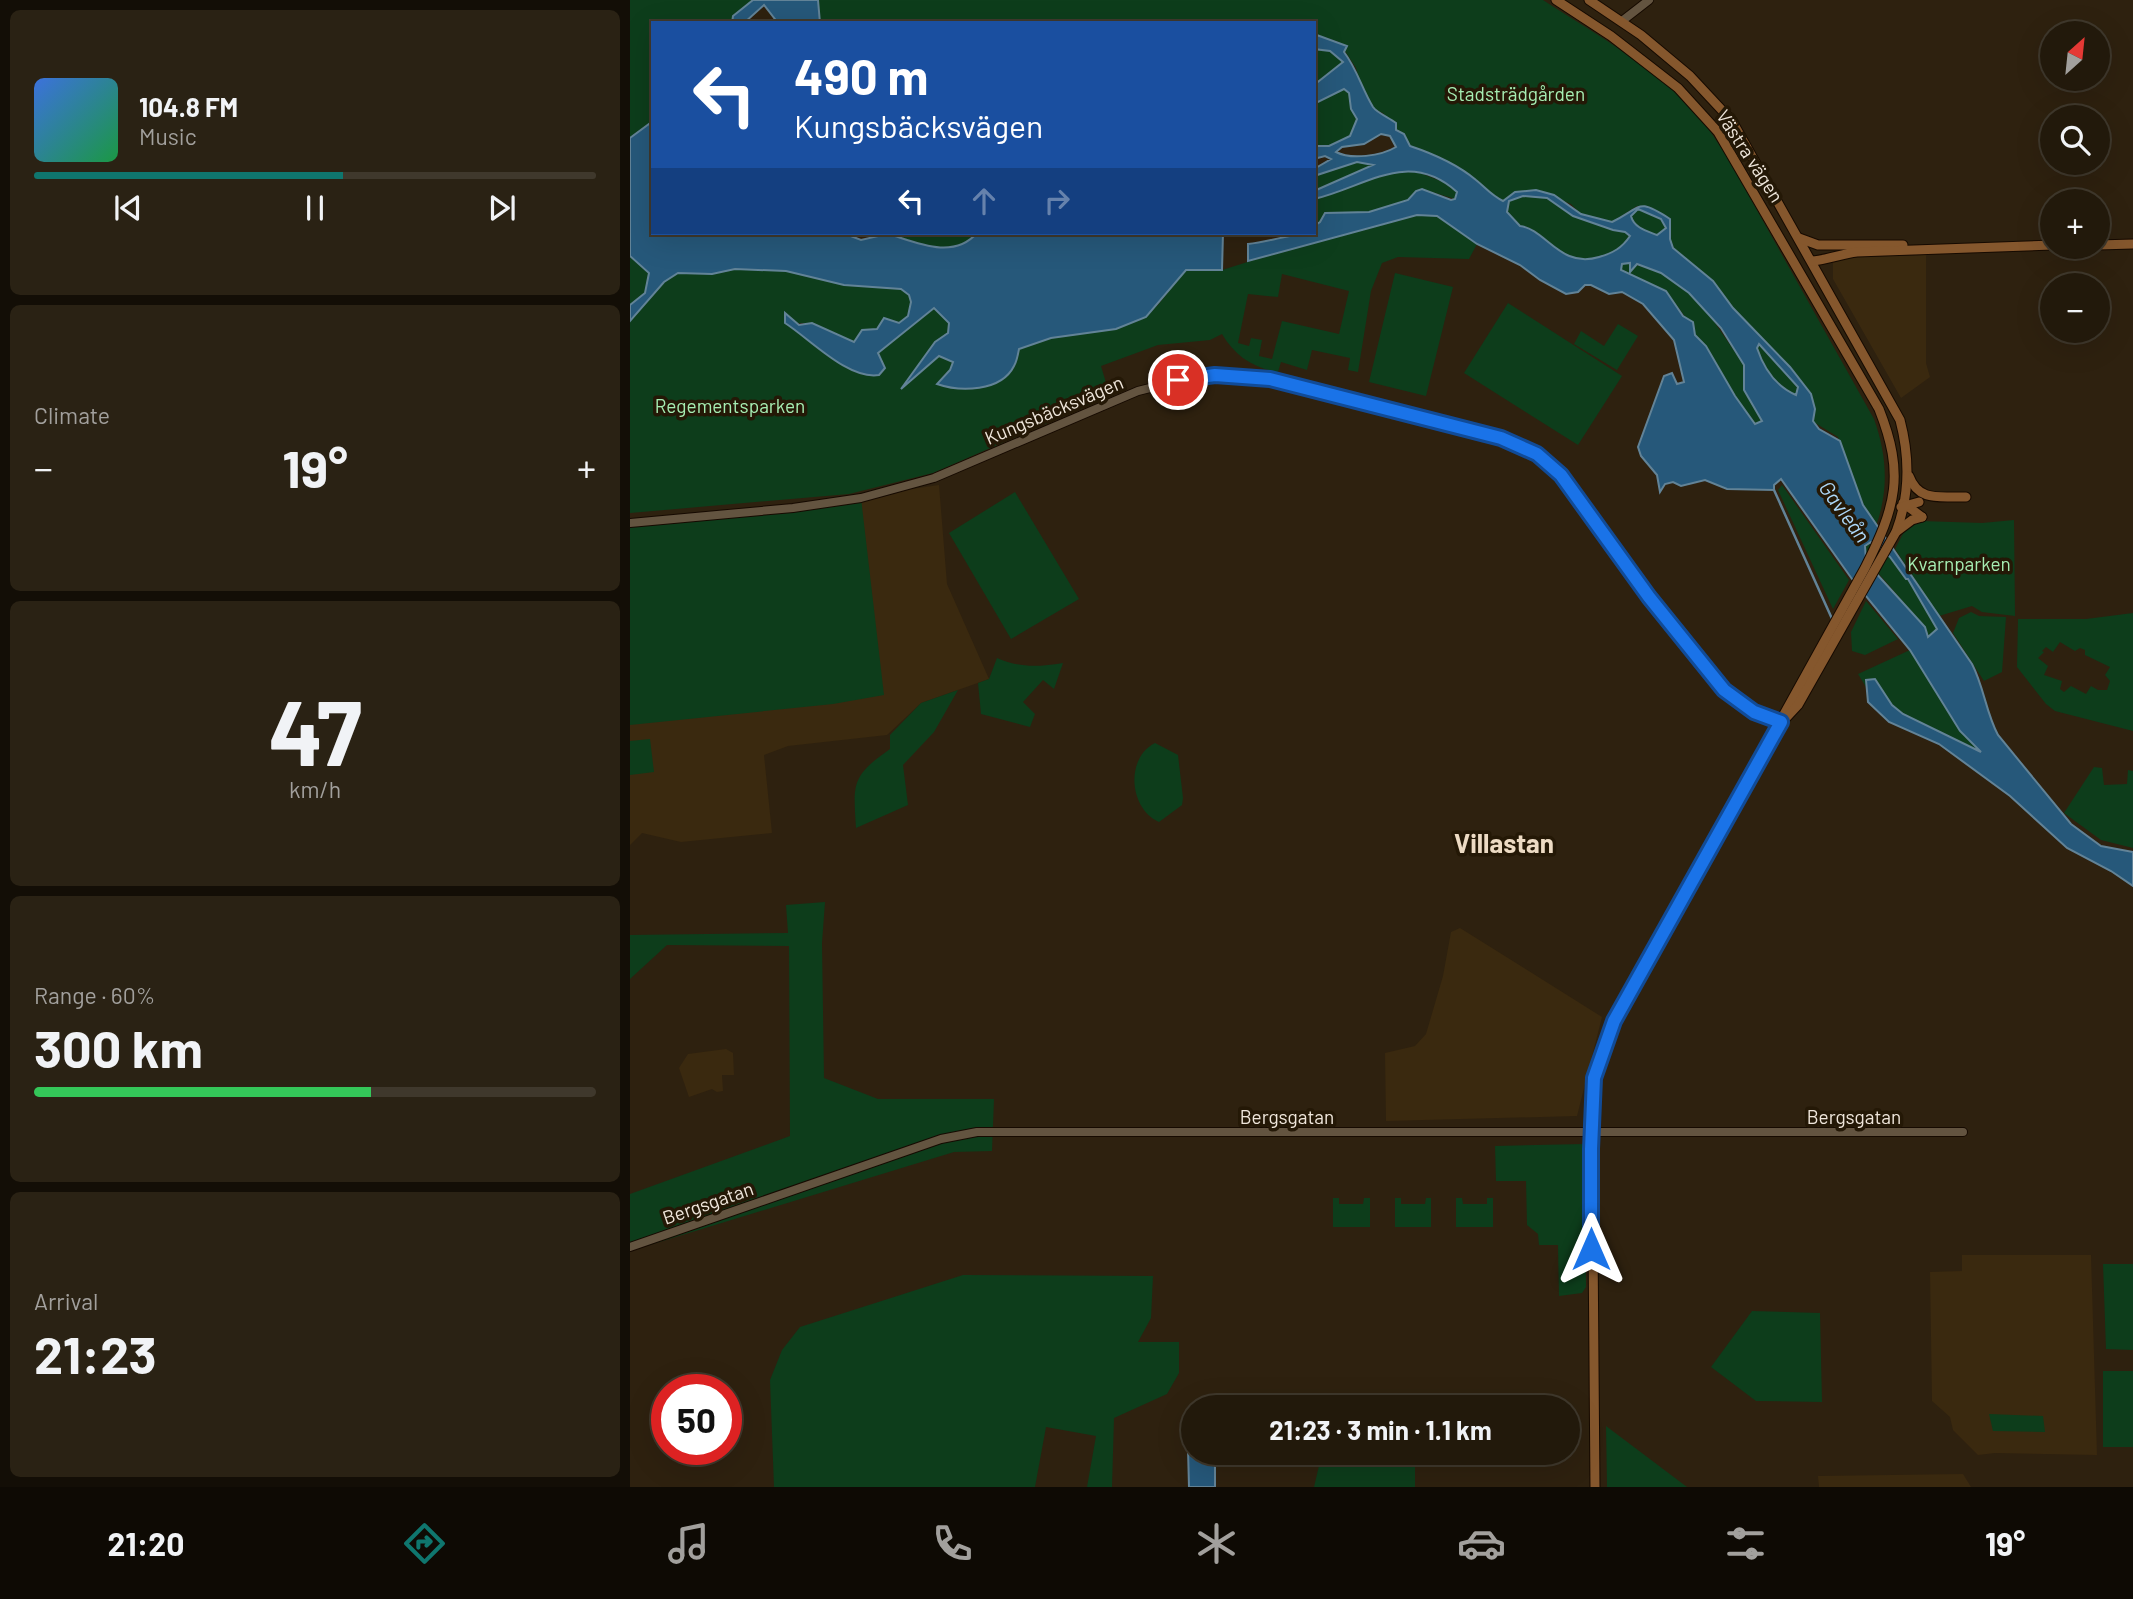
<!DOCTYPE html>
<meta charset="utf-8">
<style>
body{margin:0;font-family:Barlow,sans-serif;background:#2a2214;color:#f1f3f6;height:100vh;display:flex;flex-direction:column;font-size:26px;white-space:nowrap}
*{box-sizing:border-box;margin:0}
p{font-size:23px;color:#a2a09d}
.icon{flex:none;width:38px;height:38px;fill:none;stroke:currentColor;stroke-width:2;stroke-linecap:round;stroke-linejoin:round}
.map{position:relative;flex:1;overflow:hidden}
.panel{display:flex;flex-direction:column;gap:10px;padding:10px;background:#130e06;width:630px}
.panel>*{flex:none}
.banner{position:absolute;left:21px;top:21px;width:665px;height:214px;border-radius:0px;box-shadow:0 7px 28px #0002,0 0 0 2px #3f382c;background:#1a4fa0;color:#fff;overflow:hidden}
.needle{width:46px;rotate:27deg}
.fabs{position:absolute;left:1410px;top:21px;display:grid;gap:14px}
.fabs a{display:grid;place-items:center;width:70px;height:70px;border-radius:50%;background:#22190b;box-shadow:0 7px 28px #0002,0 0 0 2px #3f382c;font-size:35px}
.speed{position:absolute;left:21px;top:1374px;display:flex;gap:14px;font-size:35px;font-weight:700;text-align:center}
.speed>*{display:grid;place-content:center;width:91px;height:91px;border-radius:50%;background:#22190b;box-shadow:0 7px 28px #0002,0 0 0 2px #3f382c;line-height:1}
.speed .limit{border:10px solid #d22;background:#fff;color:#111}
.pin{position:absolute;display:grid;place-items:center;width:60px;height:60px;color:#fff;margin:-30px;border:4px solid #fff;border-radius:50%;box-shadow:0 2px 7px #0007}
.me{position:absolute;width:77px;margin:-38px;rotate:0deg;stroke-linejoin:round;filter:drop-shadow(0 0 5px #0008)}
.turn{display:flex;align-items:center;gap:24px;height:147px;padding:0 28px;font-size:32px}
.turn .icon{width:91px;height:91px;stroke-width:2.5}
.turn b{display:block;font-size:49px;line-height:60px}
.lanes{display:flex;align-items:center;height:66px;padding:0 28px;background:#0003;justify-content:center;gap:35px;direction:ltr}
.lanes .off{opacity:.35}
.big{font-size:52px;font-weight:700;line-height:1.1}
.panel .card{flex:1;display:flex;flex-direction:column;justify-content:center;gap:10px;min-width:0;padding:0 24px;border-radius:10px;background:#2a2214}
.panel .dial{align-items:center;gap:0}
.dial b{font-size:91px;line-height:1}
.song{display:flex;align-items:center;gap:21px}
.cover{width:84px;height:84px;border-radius:10px;background:linear-gradient(135deg,hsl(220 70% 55%),hsl(140 70% 35%))}
.played{height:7px;border-radius:4px;background:linear-gradient(90deg,#0f766e 55%,#3f382c 55%)}
.keys{display:flex;justify-content:space-around;direction:ltr}
.heat{display:flex;justify-content:space-between;align-items:center;font-size:38px;direction:ltr}
.charge{height:10px;border-radius:5px;background:linear-gradient(90deg,#34c759 60%,#3f382c 0)}
.trip{position:absolute;left:551px;top:1395px;width:399px;height:70px;border-radius:35px;background:#22190b;box-shadow:0 7px 28px #0002,0 0 0 2px #3f382c;font-weight:700;line-height:70px;text-align:center}
.dock{display:flex;height:112px;justify-content:space-around;align-items:center;background:#0e0a04;color:#a2a09d}
.dock .icon{width:49px;height:49px}
.dock .current{color:#0f766e}
.dock b{font-size:32px;color:#f1f3f6}
main{display:flex;flex:1;min-height:0}
.map>svg:first-child{display:block}
.built{fill:#3a290f}
.green{fill:#0d3d1b;fill-rule:evenodd}
.water{fill:#26587a;stroke:#628397;stroke-width:2;fill-rule:evenodd}
.lines{fill:none;stroke-linecap:round;stroke-linejoin:round}
.stream{stroke:#628397;stroke-width:2.5}
.tertiary-casing{stroke:#160a00;stroke-width:10}
.secondary-casing{stroke:#160a00;stroke-width:11}
.tertiary{stroke:#635440;stroke-width:8}
.secondary{stroke:#85572d;stroke-width:9}
.route-casing{stroke:#114b97;stroke-width:18}
.route{stroke:#1a73e8;stroke-width:12}
.labels{text-anchor:middle;stroke-width:7;stroke-linejoin:round;paint-order:stroke}
.park-label{font-size:19px;fill:#a6eeb3;stroke:#241806}
.street-label{font-size:19px;fill:#efe6db;stroke:#241806}
.water-label{font-size:21px;font-style:italic;fill:#add8f9;stroke:#241806}
.district-label{font-size:26px;font-weight:bold;fill:#eddbc4;stroke:#241806}
</style>
<main>
<section class="panel">
<div class="card">
<div class="song"><i class="cover"></i><div><b>104.8 FM</b><p>Music</p></div></div>
<div class="played"></div>
<div class="keys"><svg class="icon" aria-label="previous" viewBox="0 0 24 24"><path d="M18 5L8 12l10 7zM5 5v14"/></svg><svg class="icon" aria-label="pause" viewBox="0 0 24 24"><path d="M8 5v14M16 5v14"/></svg><svg class="icon" aria-label="next" viewBox="0 0 24 24"><path d="M6 5l10 7-10 7zM19 5v14"/></svg></div>
</div>
<div class="card"><p>Climate</p>
<div class="heat"><a>−</a><b class="big">19°</b><a>+</a></div>
</div>
<div class="card dial"><b>47</b><p>km/h</p></div>
<div class="card"><p>Range · 60%</p><b class="big">300 km</b><div class="charge"></div></div>
<div class="card"><p>Arrival</p><b class="big">21:23</b></div>
</section>
<div class="map">
<svg width="1503" height="1487" viewBox="0 0 1503 1487">
<rect width="100%" height="100%" fill="#2e210f"/>
<g class="built">
<path d="M 1296,255 L 1296,363 L 1300,377 L 1271,398 L 1203,279 L 1203,261 L 1220,257 Z"/>
<path d="M 309,485 L 317,584 L 359,679 L 291,703 L 257,735 L 158,746 L 134,755 L 142,833 L 51,842 L 12,833 L 0,845 L 0,530 Z"/>
<path d="M 830,928 L 972,1017 L 947,1116 L 756,1121 L 755,1053 L 785,1046 L 796,1034 L 813,976 L 821,932 Z"/>
<path d="M 96,1049 L 103,1053 L 104,1075 L 92,1075 L 93,1091 L 87,1092 L 82,1089 L 59,1097 L 49,1068 L 58,1054 Z"/>
<path d="M 1332,1255 L 1461,1255 L 1467,1455 L 1365,1453 L 1348,1455 L 1323,1430 L 1320,1417 L 1302,1401 L 1300,1272 L 1332,1271 Z"/>
<path d="M 1333,1474 L 1341,1487 L 1189,1487 L 1188,1476 Z"/>
</g>
<g class="green">
<path d="M 0,0 L 123,0 L 103,16 L 102,23 L 23,23 L 23,121 L 0,138 Z"/>
<path d="M 188,0 L 913,0 C 968,36 1033,71 1075,124 C 1082,133 1089,145 1096,155 L 1244,419 C 1257,455 1259,490 1246,526 L 1233,505 L 1208,437 L 1182,421 L 1185,409 L 1181,394 L 1160,367 L 1103,308 L 1083,281 L 1043,248 L 1039,239 L 1040,219 L 1007,206 L 982,222 L 951,214 L 941,204 L 906,190 L 873,201 C 861,195 856,188 846,180 C 827,164 804,154 780,147 L 774,134 L 766,130 L 753,113 L 745,110 L 732,90 L 726,68 L 709,42 L 684,34 L 684,23 L 190,23 Z"/>
<path d="M 684,49 L 699,51 L 714,62 L 684,85 Z"/>
<path d="M 714,89 L 719,93 L 721,109 L 727,119 L 720,136 L 699,146 L 685,146 L 684,104 Z"/>
<path d="M 727,162 L 743,165 L 684,191 L 684,176 Z"/>
<path d="M 783,170 L 818,184 L 828,192 L 825,199 L 792,189 L 786,191 L 778,200 L 739,212 L 695,213 L 690,222 L 684,226 L 684,199 L 734,179 Z"/>
<path d="M 894,196 L 917,198 L 943,216 L 983,230 L 995,232 L 1000,236 C 992,248 983,253 969,257 C 930,269 916,228 891,226 L 877,212 L 879,201 Z"/>
<path d="M 1008,209 L 1031,219 L 1036,228 L 1027,235 C 1017,231 1004,228 1001,216 Z"/>
<path d="M 788,215 L 807,216 L 847,244 L 839,259 L 768,257 L 752,263 L 741,291 L 728,372 L 718,370 L 720,358 L 682,350 L 677,370 L 651,362 L 648,372 C 623,368 605,356 592,334 L 580,340 L 528,345 L 471,366 L 480,396 L 303,473 L 219,494 L 0,513 L 0,256 L 28,280 L 48,272 L 82,273 L 105,269 L 156,271 L 214,285 L 271,289 L 279,295 L 281,302 L 278,316 L 269,323 L 247,329 L 224,342 L 182,323 L 155,323 C 179,339 219,380 249,375 L 248,353 L 304,308 L 319,323 L 318,333 L 305,342 L 273,387 L 309,356 L 323,362 L 320,370 L 313,376 L 365,383 C 380,374 384,366 389,349 L 421,338 L 451,332 L 527,306 L 556,270 L 589,271 L 684,241 ZM 652,274 L 719,291 L 709,334 L 652,321 L 642,359 L 629,356 L 632,340 L 621,338 L 619,346 L 608,343 L 618,294 L 648,297 Z"/>
<path d="M 261,233 L 347,233 C 325,258 292,244 265,236 Z"/>
<path d="M 1000,263 L 1031,273 L 1059,293 L 1076,310 L 1114,365 L 1114,390 L 1132,421 L 1126,424 L 1105,396 L 1076,346 L 1065,335 L 1059,322 L 1036,291 L 991,270 L 992,264 Z"/>
<path d="M 765,273 L 823,287 L 796,396 L 739,382 Z"/>
<path d="M 878,303 L 992,376 L 948,445 L 834,373 Z"/>
<path d="M 988,324 L 1008,336 L 987,370 L 944,344 L 951,331 L 974,346 Z"/>
<path d="M 1129,344 L 1168,387 L 1166,395 C 1146,384 1134,370 1127,348 Z"/>
<path d="M 1152,485 L 1219,580 L 1203,609 L 1148,490 Z"/>
<path d="M 385,492 L 449,599 L 381,639 L 319,533 Z"/>
<path d="M 231,498 L 254,695 L 203,704 L 0,725 L 0,523 Z"/>
<path d="M 1384,520 L 1385,616 L 1352,612 L 1342,606 L 1309,616 L 1265,549 L 1276,528 L 1291,521 L 1352,523 Z"/>
<path d="M 1241,542 C 1268,558 1294,600 1308,629 L 1298,638 L 1295,627 L 1236,559 L 1235,546 Z"/>
<path d="M 1236,601 L 1268,639 L 1235,655 L 1222,651 L 1221,632 Z"/>
<path d="M 1341,612 L 1349,616 L 1376,617 L 1372,672 L 1354,681 L 1323,633 L 1329,618 Z"/>
<path d="M 1503,613 L 1503,731 L 1425,711 L 1416,704 L 1387,667 L 1388,619 L 1456,619 ZM 1430,642 L 1445,651 L 1450,648 L 1455,650 L 1455,655 L 1480,667 L 1475,675 L 1480,681 L 1477,690 L 1468,690 L 1461,686 L 1456,694 L 1441,686 L 1434,692 L 1430,689 L 1432,681 L 1414,675 L 1418,666 L 1408,658 L 1414,652 L 1412,651 L 1416,647 L 1423,652 Z"/>
<path d="M 1280,650 L 1330,731 L 1352,752 L 1273,714 L 1262,705 L 1245,679 L 1236,680 L 1236,687 L 1228,674 Z"/>
<path d="M 367,658 C 390,668 408,667 433,663 L 424,689 L 413,680 L 393,702 L 405,714 L 400,727 L 351,714 L 348,683 L 359,679 Z"/>
<path d="M 328,690 L 304,732 L 273,765 L 278,805 L 226,828 C 223,782 222,776 260,749 L 260,735 L 291,703 Z"/>
<path d="M 20,739 L 24,772 L 0,775 L 0,741 Z"/>
<path d="M 525,743 L 548,755 L 553,798 L 552,805 L 529,822 C 499,809 495,758 525,743 Z"/>
<path d="M 1464,767 L 1472,768 L 1474,785 L 1497,784 L 1498,770 L 1503,771 L 1503,848 L 1471,840 L 1434,813 Z"/>
<path d="M 195,902 L 192,943 L 194,1078 L 248,1099 L 364,1099 L 362,1151 L 324,1152 L 0,1251 L 0,1194 L 160,1136 L 159,946 L 37,945 L 0,979 L 0,935 L 158,933 L 156,905 Z"/>
<path d="M 955,1144 L 956,1287 L 952,1293 L 929,1296 L 928,1245 L 909,1245 L 908,1234 L 897,1225 L 896,1181 L 866,1181 L 865,1146 Z"/>
<path d="M 703,1198 L 709,1198 L 709,1204 L 733,1204 L 734,1198 L 740,1198 L 740,1227 L 703,1227 Z"/>
<path d="M 765,1198 L 771,1198 L 771,1204 L 795,1204 L 796,1198 L 801,1198 L 801,1227 L 765,1227 Z"/>
<path d="M 826,1198 L 832,1198 L 833,1204 L 857,1204 L 857,1198 L 863,1198 L 863,1227 L 826,1227 Z"/>
<path d="M 1473,1264 L 1503,1264 L 1503,1350 L 1476,1349 Z"/>
<path d="M 333,1275 L 523,1276 L 521,1318 L 508,1342 L 549,1342 L 549,1373 L 537,1394 L 484,1418 L 482,1487 L 457,1487 L 466,1436 L 416,1427 L 405,1487 L 144,1487 L 140,1380 L 152,1350 L 170,1327 Z"/>
<path d="M 1122,1311 L 1190,1313 L 1192,1402 L 1126,1401 L 1081,1367 Z"/>
<rect x="1473" y="1371" width="30" height="76"/>
<path d="M 1359,1414 L 1413,1416 L 1415,1432 L 1363,1431 Z"/>
<path d="M 976,1426 L 1057,1487 L 977,1487 Z"/>
<path d="M 692,1453 L 785,1455 L 785,1487 L 684,1487 Z"/>
</g>
<g class="water">
<path d="M 123,0 L 188,0 L 190,23 L 148,23 L 134,5 L 114,23 L 102,23 L 103,16 Z"/>
<path d="M 684,34 L 717,46 L 714,52 C 727,69 732,89 743,107 C 747,113 760,118 766,123 L 766,130 L 774,134 L 780,146 C 804,154 827,164 846,180 C 856,188 861,195 873,201 L 885,192 L 906,190 L 924,195 L 951,214 L 982,222 C 1013,207 1006,197 1040,219 L 1040,239 L 1043,248 L 1083,281 L 1103,308 L 1160,367 L 1181,394 L 1185,409 L 1183,421 L 1189,429 L 1210,441 L 1233,505 L 1342,664 C 1354,687 1356,713 1368,735 L 1441,824 L 1471,846 L 1503,852 L 1503,886 L 1481,871 L 1437,848 L 1380,796 L 1309,744 L 1259,722 L 1238,702 L 1236,680 L 1245,679 L 1262,705 L 1273,714 L 1351,752 L 1330,731 L 1280,650 L 1222,579 L 1151,479 L 1144,485 L 1144,490 L 1097,489 L 1075,480 L 1051,486 L 1043,482 L 1035,484 L 1030,492 L 1027,475 L 1011,456 L 1008,447 L 1034,376 L 1042,373 L 1047,384 L 1054,382 L 1044,340 L 1013,304 L 992,292 L 979,294 L 961,285 L 955,285 L 948,292 L 936,294 L 910,280 L 890,265 L 847,244 L 807,216 L 787,215 L 618,261 L 618,244 C 641,242 661,233 684,233 L 684,226 L 690,222 L 695,213 L 739,212 L 778,200 L 786,191 L 792,189 L 821,200 L 825,199 L 827,192 C 778,148 736,187 684,199 L 684,191 L 743,165 L 727,162 L 684,176 L 684,169 L 701,159 L 695,156 L 684,159 L 684,146 L 699,146 L 720,136 L 727,119 L 721,109 L 719,93 L 714,89 L 684,104 L 684,85 L 713,62 L 700,51 L 684,49 ZM 751,134 L 760,136 L 766,147 C 751,156 721,160 706,152 L 712,147 L 734,144 ZM 893,196 L 917,198 L 943,216 L 983,230 L 995,232 L 1000,236 C 992,248 983,253 969,257 C 930,269 916,229 890,226 L 877,212 L 879,201 ZM 1008,209 L 1031,219 L 1036,228 L 1027,235 C 1017,231 1004,228 1001,216 ZM 1000,263 L 1000,272 L 1007,264 L 1031,273 L 1059,293 L 1091,328 L 1114,365 L 1114,390 L 1132,421 L 1125,424 L 1105,396 L 1076,346 L 1065,335 L 1063,322 L 1053,316 L 1036,291 L 991,270 L 992,264 ZM 1129,344 L 1168,387 L 1166,395 C 1145,386 1134,369 1127,348 ZM 1241,542 L 1260,557 L 1276,579 L 1278,579 L 1307,629 L 1298,637 L 1295,627 L 1244,571 L 1236,560 L 1235,546 Z"/>
<path d="M 23,121 L 23,233 L 213,233 L 231,240 L 261,233 L 265,236 C 292,245 325,258 347,233 L 593,233 L 592,270 L 556,270 L 516,317 L 486,329 L 421,338 L 389,349 C 388,354 387,361 384,366 C 371,392 330,392 307,384 L 320,370 L 323,362 L 309,356 L 271,389 L 305,342 L 318,333 L 319,323 L 304,308 L 248,353 L 255,368 L 249,375 C 218,380 180,339 155,323 L 155,313 L 169,325 L 182,323 L 224,342 L 232,330 L 247,329 L 254,318 L 269,323 L 278,316 L 281,302 L 279,295 L 271,289 L 214,285 L 156,271 L 105,269 L 82,274 L 48,273 L 34,282 L 0,321 L 0,305 L 15,293 L 19,273 L 0,256 L 0,138 Z"/>
<path d="M 558,1449 L 563,1449 L 564,1452 L 585,1453 L 585,1487 L 559,1487 Z"/>
</g>
<g class="lines">
<path class="stream" d="M 1144,490 L 1203,621"/>
<g class="tertiary-casing">
<g id="tertiary">
<path d="M 992,21 L 1019,0"/>
<path d="M 0,523 L 163,508 L 231,498 L 304,478 L 508,391 L 568,376 L 640,379 L 871,437 L 907,454 L 931,475 L 1019,597 L 1094,690 L 1123,711 L 1151,722"/>
<path d="M 0,1247 L 311,1139 L 347,1132 L 1333,1132"/>
</g>
</g>
<g class="secondary-casing">
<g id="secondary">
<path d="M 926,0 L 981,36 L 1048,88 L 1088,132 L 1249,409 C 1275,475 1266,506 1235,568 L 984,1021 L 964,1078 L 962,1117 L 965,1487"/>
<path d="M 959,0 L 1011,35 L 1060,76 L 1102,121 L 1270,420 C 1280,458 1280,495 1266,532 L 1168,705 L 1155,719"/>
<path d="M 1169,238 L 1188,245 L 1273,245"/>
<path d="M 1468,245 L 1503,244"/>
<path d="M 1182,261 C 1197,260 1211,254 1227,252 L 1423,245"/>
<path d="M 1279,476 C 1289,503 1311,496 1336,497"/>
<path d="M 1273,503 L 1292,517"/>
<path d="M 1271,507 L 1289,502"/>
<path d="M 1266,532 L 1282,520 L 1292,517"/>
</g>
</g>
<use href="#tertiary" class="tertiary"/>
<use href="#secondary" class="secondary"/>
</g>
<g class="lines">
<g class="route-casing">
<path id="route" d="M 548,380 L 585,375 L 640,379 L 871,438 L 907,454 L 931,475 L 1019,597 L 1094,690 L 1124,712 L 1151,722 L 984,1021 L 964,1078 L 961,1149 L 961,1249"/>
</g>
<use href="#route" class="route"/>
</g>
<g class="labels">
<g class="park-label">
<text x="886" y="101">Stadsträdgården</text>
<text x="100" y="413">Regementsparken</text>
<text x="1329" y="571">Kvarnparken</text>
</g>
<g class="street-label">
<text transform="translate(1120 156) rotate(57)" y="7">Västra vägen</text>
<text transform="translate(424 410) rotate(-23)" y="7">Kungsbäcksvägen</text>
<text x="657" y="1124">Bergsgatan</text>
<text x="1224" y="1124">Bergsgatan</text>
<text transform="translate(78 1203) rotate(-19)" y="7">Bergsgatan</text>
</g>
<g class="water-label">
<text transform="translate(1214 512) rotate(54)" y="7">Gavleån</text>
</g>
<g class="district-label">
<text x="874" y="853">Villastan</text>
</g>
</g>
</svg>
<div class="fabs">
<a><svg class="needle" viewBox="-14 -14 28 28"><path d="M0-13l5 13h-10z" fill="#e53935"/><path d="M0 13l5-13h-10z" fill="#a2a09d"/></svg></a>
<a><svg class="icon" aria-label="search" viewBox="0 0 24 24"><circle cx="10" cy="10" r="6"/><path d="M15 15l6 6"/></svg></a>
<a>+</a>
<a>−</a>
</div>
<div class="speed"><div class="limit">50</div></div>
<div class="pin" style="left:548px;top:380px;background:#d93025"><svg class="icon" aria-label="arrive" viewBox="0 0 24 24"><path d="M6 21V4h12l-3 4 3 4H6"/></svg></div>
<svg class="me" style="left:961px;top:1249px" viewBox="-20 -20 40 40"><path d="M0-17L14 15 0 8-14 15z" fill="#1a73e8" stroke="#fff" stroke-width="4"/></svg>
<div class="trip">21:23 · 3 min · 1.1 km</div>
<div class="banner">
<div class="turn"><svg class="icon" aria-label="left" viewBox="0 0 24 24"><path d="M17 20v-9H6M10 6l-5 5 5 5"/></svg><div><b>490 m</b>Kungsbäcksvägen</div></div>
<div class="lanes"><svg class="icon" aria-label="left" viewBox="0 0 24 24"><path d="M17 20v-9H6M10 6l-5 5 5 5"/></svg><svg class="icon off" aria-label="ahead" viewBox="0 0 24 24"><path d="M12 20V5M6 11l6-6 6 6"/></svg><svg class="icon off" aria-label="right" viewBox="0 0 24 24"><path d="M7 20v-9h11M14 6l5 5-5 5"/></svg></div>
</div>
</div>
</main>
<nav class="dock">
<b>21:20</b>
<svg class="icon current" aria-label="directions" viewBox="0 0 24 24"><path d="M12 3l9 9-9 9-9-9zM9 14v-3h6M13 9l2 2-2 2"/></svg>
<svg class="icon" aria-label="music" viewBox="0 0 24 24"><path d="M9 18V5l10-2v13"/><circle cx="6" cy="18" r="3"/><circle cx="16" cy="16" r="3"/></svg>
<svg class="icon" aria-label="phone" viewBox="0 0 24 24"><path d="M5 4h4l2 5-3 2q2 4 5 5l2-3 5 2v4C11 20 4 13 5 4z"/></svg>
<svg class="icon" aria-label="climate" viewBox="0 0 24 24"><path d="M12 3v18M4 7l16 10M4 17L20 7"/></svg>
<svg class="icon" aria-label="car" viewBox="0 0 24 24"><path d="M5 17H2v-5l4-1 3-4h7l3 4 3 1v5h-3M9 17h6M6 11h13"/><circle cx="7" cy="17" r="2"/><circle cx="17" cy="17" r="2"/></svg>
<svg class="icon" aria-label="filters" viewBox="0 0 24 24"><path d="M4 7h16M4 17h16"/><circle cx="9" cy="7" r="2"/><circle cx="15" cy="17" r="2"/></svg>
<b>19°</b>
</nav>
